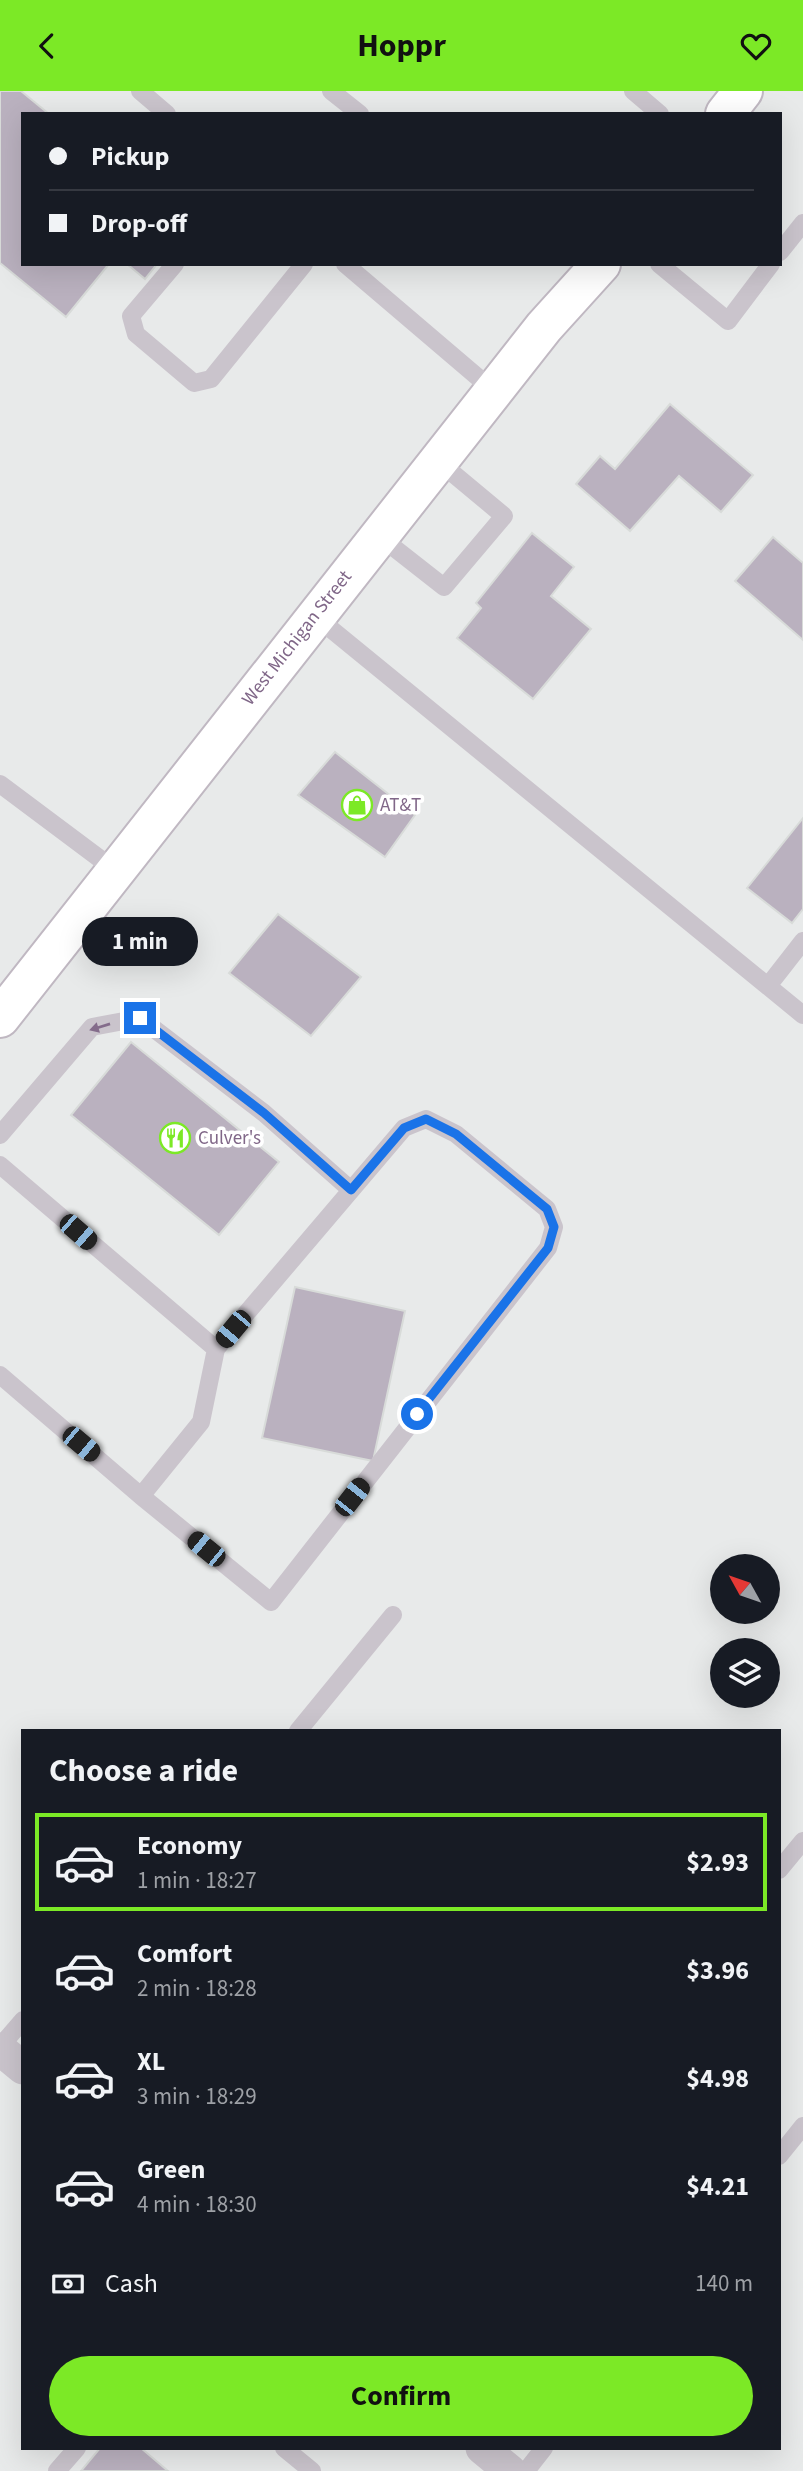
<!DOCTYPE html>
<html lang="en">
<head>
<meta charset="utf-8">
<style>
  :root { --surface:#171b24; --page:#20242c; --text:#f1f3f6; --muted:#9ea1a6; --line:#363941; --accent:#7ce926 }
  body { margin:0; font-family:"Source Sans 3",sans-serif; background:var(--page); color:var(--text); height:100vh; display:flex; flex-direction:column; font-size:26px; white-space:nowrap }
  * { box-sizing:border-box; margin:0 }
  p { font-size:23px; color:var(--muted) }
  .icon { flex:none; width:38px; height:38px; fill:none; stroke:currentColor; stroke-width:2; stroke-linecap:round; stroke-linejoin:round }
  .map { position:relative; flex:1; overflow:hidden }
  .sheet { position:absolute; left:21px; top:1638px; width:760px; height:721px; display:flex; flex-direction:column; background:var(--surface); border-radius:0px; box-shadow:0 7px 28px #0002 }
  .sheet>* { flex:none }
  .guide { position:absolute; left:21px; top:21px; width:761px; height:154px; border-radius:0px; box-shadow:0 7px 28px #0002; display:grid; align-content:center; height:154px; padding:0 28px; background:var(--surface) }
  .needle { width:46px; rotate:310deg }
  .tools { position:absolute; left:710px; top:1463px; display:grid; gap:14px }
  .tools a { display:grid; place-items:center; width:70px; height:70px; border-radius:50%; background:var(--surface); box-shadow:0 7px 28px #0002; font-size:35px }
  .end { position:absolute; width:32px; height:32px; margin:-16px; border:9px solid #1a73e8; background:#fff; box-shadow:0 0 0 4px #fff }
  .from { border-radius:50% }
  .bubble { position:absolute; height:49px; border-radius:24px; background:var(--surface); box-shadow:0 7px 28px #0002; font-size:23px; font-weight:700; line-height:49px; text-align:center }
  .car { position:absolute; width:21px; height:42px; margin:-21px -10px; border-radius:9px; box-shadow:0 0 5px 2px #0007; background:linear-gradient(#222 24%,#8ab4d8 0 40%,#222 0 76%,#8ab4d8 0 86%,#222 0) }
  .guide b { display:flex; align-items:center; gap:24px; height:66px; font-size:26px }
  .guide b+b { border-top:2px solid var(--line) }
  .guide i { width:18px; height:18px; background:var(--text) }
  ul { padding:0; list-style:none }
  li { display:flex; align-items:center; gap:21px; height:98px; margin:0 14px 10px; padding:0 14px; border:4px solid transparent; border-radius:0px }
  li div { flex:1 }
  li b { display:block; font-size:26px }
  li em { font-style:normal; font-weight:700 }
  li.active { border-color:var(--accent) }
  li>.icon { width:63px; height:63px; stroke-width:1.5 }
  h2 { padding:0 28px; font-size:32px; line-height:84px }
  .pay { display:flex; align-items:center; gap:18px; height:77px; padding:0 28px; font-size:26px }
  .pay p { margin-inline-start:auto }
  .action { display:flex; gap:14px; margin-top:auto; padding:14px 28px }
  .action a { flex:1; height:80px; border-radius:42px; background:var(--accent); color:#111; font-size:28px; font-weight:700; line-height:80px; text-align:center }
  header { display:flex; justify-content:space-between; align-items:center; height:91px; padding:0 28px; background:var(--accent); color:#111; font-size:32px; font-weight:700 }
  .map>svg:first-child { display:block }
  .built { fill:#e8eaea; fill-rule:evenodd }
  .building { fill:#bab1bf; stroke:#d8dbd9; stroke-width:2 }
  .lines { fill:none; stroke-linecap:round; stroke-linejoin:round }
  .secondary-casing { stroke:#c0b8c2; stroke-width:42 }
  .lane { stroke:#cac4cc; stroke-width:18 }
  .street { stroke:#cac4cc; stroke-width:33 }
  .secondary { stroke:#fff; stroke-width:38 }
  .oneway { fill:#846c8b }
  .route { stroke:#1a73e8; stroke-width:9 }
  .labels { text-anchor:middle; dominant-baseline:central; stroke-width:7; stroke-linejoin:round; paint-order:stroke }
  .street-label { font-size:19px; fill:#806788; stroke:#fff }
  .poi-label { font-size:19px; fill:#806788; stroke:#fff; text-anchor:start }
</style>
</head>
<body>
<header><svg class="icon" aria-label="back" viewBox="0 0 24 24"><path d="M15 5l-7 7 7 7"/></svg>Hoppr<svg class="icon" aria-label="heart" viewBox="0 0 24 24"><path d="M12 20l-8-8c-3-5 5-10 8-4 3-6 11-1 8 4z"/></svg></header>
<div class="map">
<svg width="803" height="2380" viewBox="0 0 803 2380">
  <rect width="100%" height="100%" fill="#f6f9f7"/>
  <path class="built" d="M 0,0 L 803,0 L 803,2380 L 0,2380 ZM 23,23 L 780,23 L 780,173 L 23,173 ZM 723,1475 L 768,1475 L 768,1521 L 723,1521 ZM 723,1559 L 768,1559 L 768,1605 L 723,1605 ZM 23,1640 L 779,1640 L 779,2357 L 23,2357 Z"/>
  <path class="building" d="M 0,0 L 21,0 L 49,23 L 23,23 L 23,173 L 109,173 L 66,226 L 0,172 Z
    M 127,173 L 157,173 L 145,188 Z
    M 670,313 L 753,384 L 721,421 L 679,385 L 630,440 L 576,393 L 600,365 L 615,378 Z
    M 532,442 L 574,476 L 551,505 L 591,538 L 533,608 L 457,547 L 481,517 L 476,512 Z
    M 773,446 L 803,472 L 803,549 L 735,490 Z
    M 335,661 L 415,724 L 385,766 L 298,704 Z
    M 803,727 L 803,818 L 792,832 L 747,797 Z
    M 278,823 L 361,886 L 311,945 L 229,882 Z
    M 131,951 L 279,1071 L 219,1144 L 71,1024 Z
    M 295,1196 L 405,1220 L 373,1370 L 262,1347 Z
    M 100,2357 L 141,2357 L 168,2380 L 81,2380 Z"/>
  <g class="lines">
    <g class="secondary-casing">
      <path id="secondary" d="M 725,23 L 743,0
        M 0,927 L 544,236 L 601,173"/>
    </g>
    <path class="lane" d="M 140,0 L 167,23
      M 331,0 L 360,23
      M 633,0 L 660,23
      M 780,161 L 803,132
      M 175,173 L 131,225 L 136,243 L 194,292 L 211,288 L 304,173
      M 345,173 L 494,300
      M 659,173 L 728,230 L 771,173
      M 379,445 L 444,496 L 504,425 L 438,370
      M 315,525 L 803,924
      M 0,693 L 115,779
      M 768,895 L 803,850
      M 0,1044 L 92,936 L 140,927 L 264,1022 L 351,1099
      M 0,1074 L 216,1258 L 201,1331 L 141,1405 L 0,1284
      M 141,1405 L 271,1511 L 548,1157 L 554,1136 L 547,1118 L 456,1043 L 426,1028 L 404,1037 L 216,1258
      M 298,1640 L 393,1524
      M 779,1779 L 803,1750
      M 0,1956 L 23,1929
      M 779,2065 L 803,2035
      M 284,2357 L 312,2380
      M 57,2380 L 77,2357
      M 526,2380 L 544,2357"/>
    <path class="street" d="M 0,1958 L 23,1977
      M 482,2357 L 510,2380"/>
    <use href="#secondary" class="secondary"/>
  </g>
  <defs><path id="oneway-solid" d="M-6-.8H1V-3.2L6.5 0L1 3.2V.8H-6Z" transform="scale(1.75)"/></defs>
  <use class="oneway" href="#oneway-solid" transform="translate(100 936) rotate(163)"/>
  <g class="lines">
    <path class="route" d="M 140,927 L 264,1022 L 351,1099 L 404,1037 L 426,1028 L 456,1043 L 547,1118 L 554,1136 L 548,1157 L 417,1323"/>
  </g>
  <defs>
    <g id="shop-ring" transform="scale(1.575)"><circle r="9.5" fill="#fff" stroke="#7ce926" stroke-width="1.5"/><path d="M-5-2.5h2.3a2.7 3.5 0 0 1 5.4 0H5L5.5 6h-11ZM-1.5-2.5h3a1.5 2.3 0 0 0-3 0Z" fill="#7ce926"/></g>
    <g id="restaurant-ring" transform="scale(1.575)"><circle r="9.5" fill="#fff" stroke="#7ce926" stroke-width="1.5"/><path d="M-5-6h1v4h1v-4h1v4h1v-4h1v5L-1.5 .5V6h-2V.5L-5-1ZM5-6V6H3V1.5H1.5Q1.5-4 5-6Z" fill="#7ce926"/></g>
  </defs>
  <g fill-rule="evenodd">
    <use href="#shop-ring" x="357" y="714"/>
    <use href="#restaurant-ring" x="175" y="1047"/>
  </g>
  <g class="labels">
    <g class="street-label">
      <text transform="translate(297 547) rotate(-52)">West Michigan Street</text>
    </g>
    <g class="poi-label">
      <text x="380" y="714">AT&amp;T</text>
      <text x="198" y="1047">Culver's</text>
    </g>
  </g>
</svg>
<div class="tools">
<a><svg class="needle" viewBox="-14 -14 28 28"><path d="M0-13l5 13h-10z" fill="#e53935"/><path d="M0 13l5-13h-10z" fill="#9ea1a6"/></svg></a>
<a><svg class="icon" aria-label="layers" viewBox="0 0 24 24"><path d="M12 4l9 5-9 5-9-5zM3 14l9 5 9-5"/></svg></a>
</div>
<i class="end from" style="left:417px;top:1323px"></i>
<i class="end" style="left:140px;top:927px"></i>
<div class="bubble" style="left:82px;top:826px;width:116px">1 min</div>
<i class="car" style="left:78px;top:1141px;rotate:131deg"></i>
<i class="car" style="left:233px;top:1238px;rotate:220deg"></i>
<i class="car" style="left:81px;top:1353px;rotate:130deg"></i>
<i class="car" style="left:352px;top:1406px;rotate:38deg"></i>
<i class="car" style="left:206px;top:1458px;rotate:309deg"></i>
<div class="guide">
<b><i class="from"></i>Pickup</b>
<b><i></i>Drop-off</b>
</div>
<section class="sheet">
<h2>Choose a ride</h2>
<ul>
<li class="active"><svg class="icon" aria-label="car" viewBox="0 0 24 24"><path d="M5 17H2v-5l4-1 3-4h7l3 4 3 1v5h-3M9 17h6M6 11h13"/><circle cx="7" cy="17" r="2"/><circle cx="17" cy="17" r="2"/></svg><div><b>Economy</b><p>1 min · 18:27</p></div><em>$2.93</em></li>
<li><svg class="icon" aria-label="car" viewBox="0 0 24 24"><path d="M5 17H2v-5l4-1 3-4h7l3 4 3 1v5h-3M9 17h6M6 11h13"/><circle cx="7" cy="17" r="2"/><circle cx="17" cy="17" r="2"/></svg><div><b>Comfort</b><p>2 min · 18:28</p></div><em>$3.96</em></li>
<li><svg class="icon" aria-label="car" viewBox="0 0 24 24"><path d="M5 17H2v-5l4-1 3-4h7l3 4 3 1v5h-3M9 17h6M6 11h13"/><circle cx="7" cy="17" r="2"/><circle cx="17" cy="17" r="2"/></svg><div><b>XL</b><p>3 min · 18:29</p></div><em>$4.98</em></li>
<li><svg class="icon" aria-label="car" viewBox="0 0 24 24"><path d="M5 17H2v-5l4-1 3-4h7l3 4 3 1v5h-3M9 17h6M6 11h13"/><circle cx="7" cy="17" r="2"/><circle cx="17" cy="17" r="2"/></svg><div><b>Green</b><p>4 min · 18:30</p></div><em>$4.21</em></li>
</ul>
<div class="pay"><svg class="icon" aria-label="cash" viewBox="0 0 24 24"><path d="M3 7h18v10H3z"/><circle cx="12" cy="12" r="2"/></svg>Cash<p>140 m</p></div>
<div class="action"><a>Confirm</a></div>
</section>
</div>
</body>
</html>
